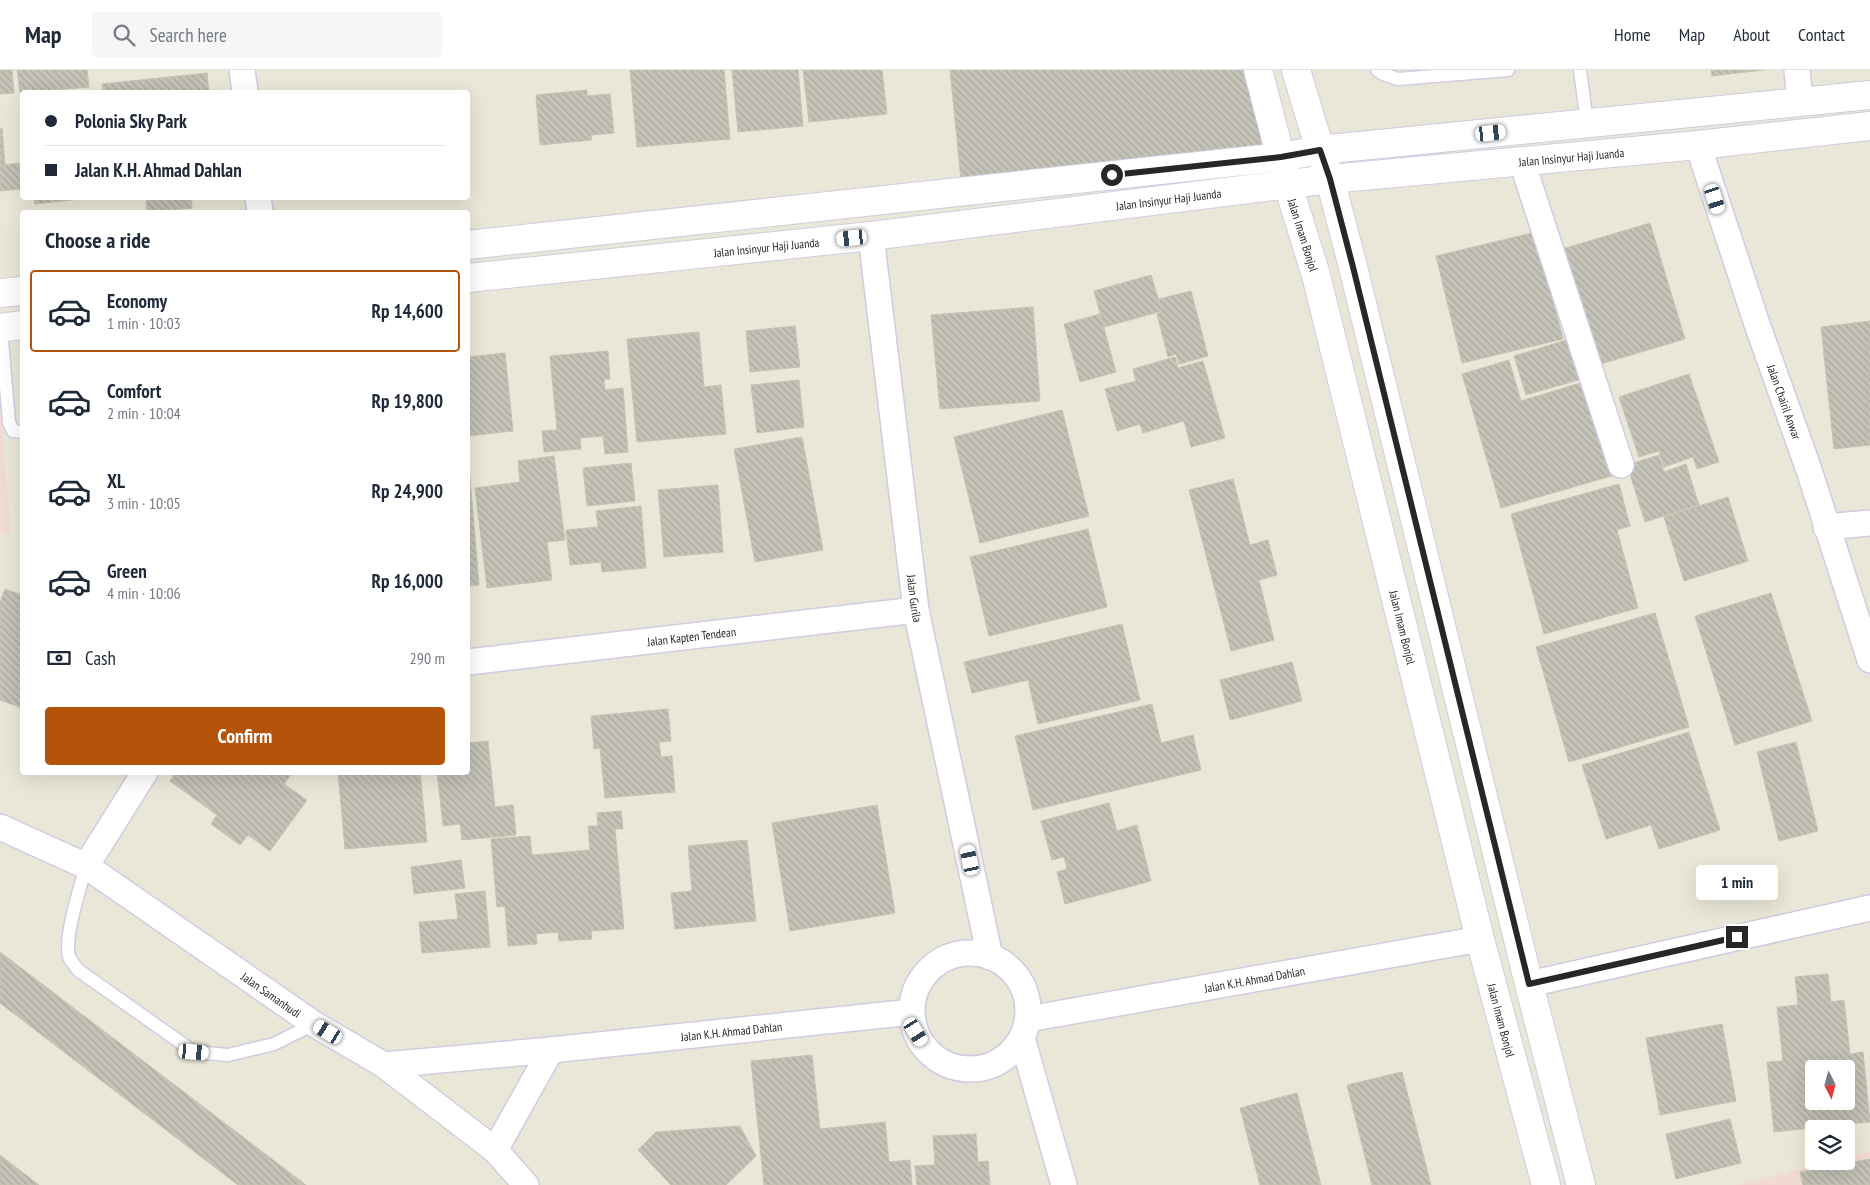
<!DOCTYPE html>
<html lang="en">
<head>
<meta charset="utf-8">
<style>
  :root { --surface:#fff; --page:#f6f6f7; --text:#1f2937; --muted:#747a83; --line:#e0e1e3; --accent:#b45309 }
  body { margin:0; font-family:"PT Sans Narrow",sans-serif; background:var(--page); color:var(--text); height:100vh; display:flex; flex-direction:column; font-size:19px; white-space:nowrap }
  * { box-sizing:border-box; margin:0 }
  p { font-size:16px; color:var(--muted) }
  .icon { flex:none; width:28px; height:28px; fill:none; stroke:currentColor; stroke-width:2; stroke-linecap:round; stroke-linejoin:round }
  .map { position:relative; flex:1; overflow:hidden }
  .side { position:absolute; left:20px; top:140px; width:450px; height:565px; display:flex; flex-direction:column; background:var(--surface); border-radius:5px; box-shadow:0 5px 20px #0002 }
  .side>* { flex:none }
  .guide { position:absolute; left:20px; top:20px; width:450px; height:110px; border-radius:5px; box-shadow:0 5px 20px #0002; display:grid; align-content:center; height:110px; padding:0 25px; background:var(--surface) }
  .needle { width:32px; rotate:174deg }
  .buttons { position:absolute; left:1805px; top:990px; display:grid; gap:10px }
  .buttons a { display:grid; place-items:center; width:50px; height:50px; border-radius:5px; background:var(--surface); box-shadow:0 5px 20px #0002; font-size:25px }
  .end { position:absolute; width:22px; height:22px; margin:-11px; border:6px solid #272727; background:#fff; box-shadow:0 0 0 2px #fff }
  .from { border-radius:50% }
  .bubble { position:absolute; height:35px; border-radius:5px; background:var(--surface); box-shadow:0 5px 20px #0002; font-size:16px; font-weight:600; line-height:35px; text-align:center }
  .car { position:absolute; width:15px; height:30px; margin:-15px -8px; border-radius:6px; box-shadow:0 0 4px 1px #0007; background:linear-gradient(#fff 24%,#345 0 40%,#fff 0 76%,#345 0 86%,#fff 0) }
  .guide b { display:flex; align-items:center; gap:18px; height:48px; font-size:19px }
  .guide b+b { border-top:1px solid var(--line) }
  .guide i { width:12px; height:12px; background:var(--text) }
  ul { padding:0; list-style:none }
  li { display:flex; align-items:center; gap:15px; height:82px; margin:0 10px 8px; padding:0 15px; border:2px solid transparent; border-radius:5px }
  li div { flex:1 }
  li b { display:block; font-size:19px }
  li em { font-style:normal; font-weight:600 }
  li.current { border-color:var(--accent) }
  li>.icon { width:45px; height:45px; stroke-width:1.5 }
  h2 { padding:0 25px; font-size:22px; line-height:60px }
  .pay { display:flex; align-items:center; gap:12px; height:55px; padding:0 25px; font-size:19px }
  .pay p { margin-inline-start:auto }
  .cta { display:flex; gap:10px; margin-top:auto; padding:10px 25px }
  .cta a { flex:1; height:58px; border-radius:5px; background:var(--accent); color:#fff; font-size:20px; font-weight:600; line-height:58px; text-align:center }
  header { display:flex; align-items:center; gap:30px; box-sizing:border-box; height:70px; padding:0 25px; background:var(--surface); border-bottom:1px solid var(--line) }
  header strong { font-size:24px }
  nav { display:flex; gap:28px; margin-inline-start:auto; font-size:18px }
  .search { width:350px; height:45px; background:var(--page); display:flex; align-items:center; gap:12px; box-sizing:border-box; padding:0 18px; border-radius:5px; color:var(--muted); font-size:19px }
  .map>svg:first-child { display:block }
  .medical { fill:#f2dad4 }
  .building { fill:url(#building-back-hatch); stroke:#c5c3b2; fill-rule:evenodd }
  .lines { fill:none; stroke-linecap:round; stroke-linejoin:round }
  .lane-casing { stroke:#cecde1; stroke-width:15 }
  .street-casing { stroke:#cecde1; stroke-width:28 }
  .secondary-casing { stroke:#cecde1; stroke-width:30 }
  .lane { stroke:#fff; stroke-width:12 }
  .street { stroke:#fff; stroke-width:25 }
  .secondary { stroke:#fff; stroke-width:28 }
  .route { stroke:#272727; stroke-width:6 }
  .labels { text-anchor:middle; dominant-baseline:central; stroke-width:5; stroke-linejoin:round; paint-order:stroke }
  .street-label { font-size:12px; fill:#272727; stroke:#fff }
</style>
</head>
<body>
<header>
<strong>Map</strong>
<div class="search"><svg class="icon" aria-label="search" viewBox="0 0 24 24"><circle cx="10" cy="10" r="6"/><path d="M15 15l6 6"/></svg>Search here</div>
<nav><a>Home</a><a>Map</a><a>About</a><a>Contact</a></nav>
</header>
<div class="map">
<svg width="1870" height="1115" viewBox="0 0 1870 1115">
  <defs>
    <pattern id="building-back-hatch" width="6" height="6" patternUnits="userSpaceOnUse" patternTransform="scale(1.25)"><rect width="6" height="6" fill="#c5c3b8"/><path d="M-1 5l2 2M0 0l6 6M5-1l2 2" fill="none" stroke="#a9a89e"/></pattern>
  </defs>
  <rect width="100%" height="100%" fill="#eae7d8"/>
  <path class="medical" d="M 0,332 L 11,464 L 0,462 Z
    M 1870,1082 L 1870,1115 L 1739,1115 L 1833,1091 L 1846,1091 L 1846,1088 Z"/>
  <path class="building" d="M 0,0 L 12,0 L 14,23 L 0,24 Z
    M 17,0 L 87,0 L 89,17 L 20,23 Z
    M 630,0 L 724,0 L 730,69 L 637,77 Z
    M 732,0 L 798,0 L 803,56 L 738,62 Z
    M 803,0 L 882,0 L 887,44 L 809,52 Z
    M 950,0 L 1255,0 L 1279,85 L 962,120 Z
    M 1711,0 L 1763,0 L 1712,6 Z
    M 207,3 L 209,22 L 103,22 L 102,14 Z
    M 587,20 L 587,26 L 610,24 L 614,63 L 591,65 L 592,70 L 540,75 L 536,25 Z
    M 2,58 L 5,95 L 19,93 L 21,119 L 0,121 L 0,59 Z
    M 34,128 L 90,128 L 35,134 Z
    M 146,128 L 191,128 L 192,138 L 147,142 Z
    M 1650,153 L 1685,269 L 1594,296 L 1559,180 Z
    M 1536,162 L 1563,269 L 1462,293 L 1436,186 Z
    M 1151,205 L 1162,241 L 1104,257 L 1094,221 Z
    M 1191,221 L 1208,286 L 1179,294 L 1176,284 L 1168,287 L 1157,244 L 1162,242 L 1159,229 Z
    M 1033,237 L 1040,331 L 940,339 L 931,245 Z
    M 1100,244 L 1116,302 L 1080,312 L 1064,254 Z
    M 1870,251 L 1870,375 L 1834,379 L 1821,257 Z
    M 795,256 L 800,297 L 750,302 L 746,261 Z
    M 699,262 L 704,317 L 721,315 L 726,364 L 637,372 L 627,269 Z
    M 1573,268 L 1585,308 L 1526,325 L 1514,286 Z
    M 608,281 L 610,309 L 604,309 L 605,320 L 623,318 L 628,382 L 605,384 L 603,366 L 580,368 L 581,379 L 544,382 L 542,361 L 557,360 L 550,286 Z
    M 505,283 L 513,361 L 468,366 L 468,287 Z
    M 1175,287 L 1178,298 L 1203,291 L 1225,368 L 1191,377 L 1184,351 L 1143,363 L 1140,354 L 1117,361 L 1105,319 L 1136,311 L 1133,299 Z
    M 1509,290 L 1521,331 L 1587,311 L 1615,405 L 1501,438 L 1462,304 Z
    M 1689,304 L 1719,392 L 1697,399 L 1693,387 L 1664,397 L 1659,381 L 1639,387 L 1619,327 Z
    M 799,310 L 804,357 L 757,363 L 751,315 Z
    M 1062,340 L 1089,446 L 980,473 L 954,367 Z
    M 802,367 L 823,480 L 755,492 L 734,379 Z
    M 1659,385 L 1664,402 L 1686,394 L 1699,435 L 1645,452 L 1627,395 Z
    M 554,386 L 565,470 L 547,472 L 552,510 L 487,518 L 475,418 L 520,412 L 518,391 Z
    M 631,393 L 635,431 L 587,436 L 583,398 Z
    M 468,396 L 469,396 L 479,515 L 468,516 Z
    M 1233,409 L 1250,475 L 1268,470 L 1277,505 L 1259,510 L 1274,570 L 1231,581 L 1189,420 Z
    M 1619,414 L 1630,456 L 1617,460 L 1638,538 L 1544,564 L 1511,444 Z
    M 718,415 L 723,482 L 664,487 L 658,420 Z
    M 1728,427 L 1748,491 L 1684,511 L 1664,447 Z
    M 641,436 L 646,498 L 602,502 L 601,492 L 570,495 L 566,460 L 598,457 L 596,441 Z
    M 1088,459 L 1107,537 L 989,566 L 970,487 Z
    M 5,519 L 22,525 L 22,638 L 0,630 L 0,532 Z
    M 1771,523 L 1812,651 L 1735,675 L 1695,546 Z
    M 1655,543 L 1689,657 L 1569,692 L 1536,577 Z
    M 1122,554 L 1140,630 L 1038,654 L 1028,610 L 972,623 L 964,592 Z
    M 1292,592 L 1302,631 L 1230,650 L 1220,610 Z
    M 1152,634 L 1161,673 L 1193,665 L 1201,700 L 1033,740 L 1015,666 Z
    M 668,639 L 671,671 L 659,672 L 661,687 L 672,686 L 675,722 L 605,728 L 600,678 L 594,679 L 591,646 Z
    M 1689,662 L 1720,760 L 1659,779 L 1651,755 L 1606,769 L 1582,695 Z
    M 488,671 L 495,737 L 513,735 L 516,765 L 462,770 L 460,754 L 443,756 L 437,702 L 468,702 L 468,673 Z
    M 1796,672 L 1818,761 L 1779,771 L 1757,682 Z
    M 176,702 L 293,702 L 284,714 L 307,730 L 270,781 L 248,765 L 240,775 L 211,754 L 217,745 L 170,711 Z
    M 338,702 L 420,702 L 427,772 L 345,779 Z
    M 1109,733 L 1117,761 L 1137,755 L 1151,811 L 1065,834 L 1057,802 L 1067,799 L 1064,787 L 1052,790 L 1041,751 Z
    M 877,735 L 895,843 L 790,861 L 772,753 Z
    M 621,741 L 623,759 L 615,759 L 624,859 L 591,861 L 592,869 L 559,871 L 558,862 L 536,864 L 537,874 L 508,876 L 505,836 L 497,837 L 491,769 L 530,766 L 532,785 L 590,780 L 588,756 L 598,756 L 597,743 Z
    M 747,770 L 756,851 L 675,859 L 671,823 L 692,821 L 688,776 Z
    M 461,790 L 465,818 L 414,824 L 411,797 Z
    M 485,821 L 490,877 L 422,883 L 419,852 L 458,849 L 455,824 Z
    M 0,882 L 306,1115 L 238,1115 L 0,933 Z
    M 1828,904 L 1831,932 L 1844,930 L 1850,984 L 1863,982 L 1870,1052 L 1774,1062 L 1767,992 L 1783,991 L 1777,937 L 1798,935 L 1795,907 ZM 1814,999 L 1846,999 L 1846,1031 L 1814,1031 Z
    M 1722,954 L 1736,1031 L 1660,1045 L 1646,968 Z
    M 812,985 L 820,1059 L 885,1052 L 889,1092 L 910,1090 L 912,1115 L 764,1115 L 751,991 Z
    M 1402,1002 L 1431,1115 L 1372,1115 L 1347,1015 Z
    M 1297,1023 L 1321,1115 L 1260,1115 L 1240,1038 Z
    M 1730,1049 L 1741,1093 L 1676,1109 L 1666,1064 Z
    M 740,1056 L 756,1086 L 726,1115 L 671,1115 L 638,1080 L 656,1062 Z
    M 976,1064 L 978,1092 L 988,1091 L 990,1115 L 917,1115 L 915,1096 L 935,1095 L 933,1066 Z
    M 0,1085 L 39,1115 L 0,1115 Z
    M 1870,1089 L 1870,1115 L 1803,1115 L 1800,1102 Z"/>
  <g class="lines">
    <g class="lane-casing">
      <path id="lane" d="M 1377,0 L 1383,4 L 1398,9 L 1508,0
        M 1580,0 L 1587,53
        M 1,258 L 9,352 L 13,361 L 22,362
        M 86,796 C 80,819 64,865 69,887 C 71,891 75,896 78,900 L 194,982 L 228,985 L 274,974 L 314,954"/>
    </g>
    <g class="street-casing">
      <g id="street">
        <path d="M 242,0 L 245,22"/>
        <path d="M 1797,0 L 1800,32"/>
        <path id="s1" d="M 1698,75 L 1757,254 L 1809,400 L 1870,590"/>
        <path d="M 1522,92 L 1621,395"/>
        <path d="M 258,128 L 260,142"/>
        <path id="s2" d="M 871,166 L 916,540 L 990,887"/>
        <path d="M 1826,457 L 1870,453"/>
        <path id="s3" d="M 468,592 L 916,540"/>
        <path id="s4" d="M 0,757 L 86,796 L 314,954 L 384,995 L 495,1080 L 526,1115"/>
        <path d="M 86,796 L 145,702"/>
        <circle cx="970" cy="941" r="58"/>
        <path d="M 1529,914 L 1870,838"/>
        <path id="s5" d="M 1028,949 L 1480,869"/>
        <path d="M 1022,968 L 1064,1115"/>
        <path id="s6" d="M 384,995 L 551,980 L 912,942"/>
        <path d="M 495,1080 L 551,980"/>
      </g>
    </g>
    <g class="secondary-casing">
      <g id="secondary">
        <path id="s7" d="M 1258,0 L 1288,115 L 1316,205 L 1480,869 L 1546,1115"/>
        <path d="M 1296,0 L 1320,80 L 1330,109 L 1353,197 L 1529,914 L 1581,1115"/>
        <path d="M 468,175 L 1281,87 L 1320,80 L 1870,25"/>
        <path id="s8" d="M 468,208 L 871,166 L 1330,109 L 1698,75 L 1870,56"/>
        <path d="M 0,223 L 22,221"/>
        <path d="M 0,258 L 22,255"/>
      </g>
    </g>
    <use href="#lane" class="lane"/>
    <use href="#street" class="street"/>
    <use href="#secondary" class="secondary"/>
  </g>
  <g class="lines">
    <path class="route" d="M 1112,105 L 1281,87 L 1320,80 L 1330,109 L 1353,197 L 1529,914 L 1737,867"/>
  </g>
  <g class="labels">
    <g class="street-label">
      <text stroke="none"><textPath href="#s8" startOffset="1110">Jalan Insinyur Haji Juanda</textPath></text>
      <text stroke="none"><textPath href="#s8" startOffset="705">Jalan Insinyur Haji Juanda</textPath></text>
      <text stroke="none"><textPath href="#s7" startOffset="171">Jalan Imam Bonjol</textPath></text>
      <text stroke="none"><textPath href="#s8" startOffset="300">Jalan Insinyur Haji Juanda</textPath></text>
      <text stroke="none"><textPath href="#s1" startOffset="271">Jalan Chairil Anwar</textPath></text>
      <text stroke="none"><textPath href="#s2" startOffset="365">Jalan Gurila</textPath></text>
      <text stroke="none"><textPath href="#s7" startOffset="576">Jalan Imam Bonjol</textPath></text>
      <text stroke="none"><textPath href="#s3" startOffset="225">Jalan Kapten Tendean</textPath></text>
      <text stroke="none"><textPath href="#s5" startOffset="230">Jalan K.H. Ahmad Dahlan</textPath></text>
      <text stroke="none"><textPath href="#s4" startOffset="320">Jalan Samanhudi</textPath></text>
      <text stroke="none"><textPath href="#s7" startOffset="981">Jalan Imam Bonjol</textPath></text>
      <text stroke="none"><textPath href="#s6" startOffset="349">Jalan K.H. Ahmad Dahlan</textPath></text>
    </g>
  </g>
</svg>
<div class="buttons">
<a><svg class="needle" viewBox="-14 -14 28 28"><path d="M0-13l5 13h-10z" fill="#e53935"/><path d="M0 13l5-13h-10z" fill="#747a83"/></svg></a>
<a><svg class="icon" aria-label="layers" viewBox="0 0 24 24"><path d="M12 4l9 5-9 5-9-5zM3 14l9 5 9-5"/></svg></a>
</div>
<i class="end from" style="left:1112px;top:105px"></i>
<i class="end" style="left:1737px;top:867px"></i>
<div class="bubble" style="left:1696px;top:795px;width:82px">1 min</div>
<i class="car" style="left:1491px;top:63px;rotate:84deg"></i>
<i class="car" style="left:1715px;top:129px;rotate:162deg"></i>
<i class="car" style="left:852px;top:168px;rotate:264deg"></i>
<i class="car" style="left:970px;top:790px;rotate:348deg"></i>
<i class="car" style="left:328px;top:962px;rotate:301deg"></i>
<i class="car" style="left:916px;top:962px;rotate:148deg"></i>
<i class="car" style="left:194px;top:982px;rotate:95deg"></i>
<div class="guide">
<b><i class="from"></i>Polonia Sky Park</b>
<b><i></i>Jalan K.H. Ahmad Dahlan</b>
</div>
<section class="side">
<h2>Choose a ride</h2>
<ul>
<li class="current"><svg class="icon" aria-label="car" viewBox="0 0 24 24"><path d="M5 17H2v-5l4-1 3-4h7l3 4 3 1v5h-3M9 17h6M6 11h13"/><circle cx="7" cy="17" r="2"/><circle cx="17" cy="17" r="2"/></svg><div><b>Economy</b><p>1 min · 10:03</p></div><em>Rp 14,600</em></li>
<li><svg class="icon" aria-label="car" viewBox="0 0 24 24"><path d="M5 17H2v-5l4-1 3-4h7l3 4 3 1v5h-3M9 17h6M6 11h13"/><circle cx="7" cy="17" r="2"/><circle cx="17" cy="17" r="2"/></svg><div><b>Comfort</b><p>2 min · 10:04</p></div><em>Rp 19,800</em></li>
<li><svg class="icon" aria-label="car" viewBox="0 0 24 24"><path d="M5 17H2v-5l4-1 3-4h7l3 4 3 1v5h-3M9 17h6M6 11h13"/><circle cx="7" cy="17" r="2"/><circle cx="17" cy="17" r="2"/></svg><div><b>XL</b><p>3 min · 10:05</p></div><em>Rp 24,900</em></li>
<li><svg class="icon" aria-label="car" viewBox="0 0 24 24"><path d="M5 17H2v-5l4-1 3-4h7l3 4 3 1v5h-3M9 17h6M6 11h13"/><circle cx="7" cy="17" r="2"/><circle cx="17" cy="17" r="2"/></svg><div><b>Green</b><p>4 min · 10:06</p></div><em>Rp 16,000</em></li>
</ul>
<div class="pay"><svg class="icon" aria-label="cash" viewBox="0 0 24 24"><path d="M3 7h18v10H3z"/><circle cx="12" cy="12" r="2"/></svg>Cash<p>290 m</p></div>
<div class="cta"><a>Confirm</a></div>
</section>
</div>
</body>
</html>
